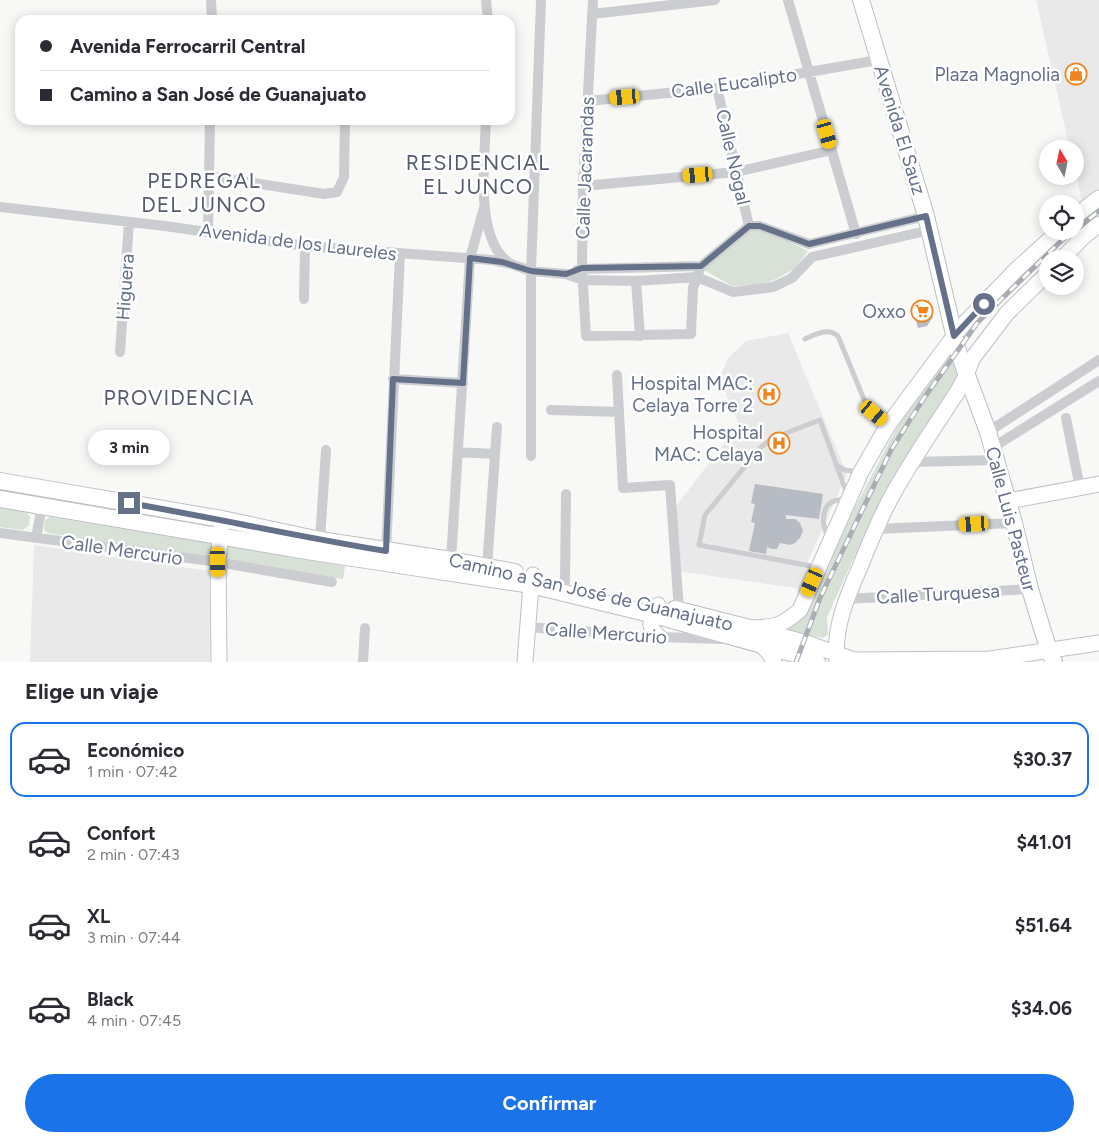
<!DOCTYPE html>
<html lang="es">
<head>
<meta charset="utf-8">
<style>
  :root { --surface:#fff; --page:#f2f2f3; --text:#2b2b33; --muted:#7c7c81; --line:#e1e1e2; --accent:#1a73e8 }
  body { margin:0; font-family:Figtree,sans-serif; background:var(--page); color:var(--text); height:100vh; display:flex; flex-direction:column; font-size:19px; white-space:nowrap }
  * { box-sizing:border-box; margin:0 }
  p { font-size:16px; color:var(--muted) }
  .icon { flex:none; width:28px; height:28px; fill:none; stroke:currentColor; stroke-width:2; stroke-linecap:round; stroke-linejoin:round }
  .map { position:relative; height:662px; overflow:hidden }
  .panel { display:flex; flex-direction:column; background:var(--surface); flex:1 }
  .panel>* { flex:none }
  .guide { position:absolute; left:15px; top:15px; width:500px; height:110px; border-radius:15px; box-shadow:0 2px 12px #0003; display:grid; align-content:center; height:110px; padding:0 25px; background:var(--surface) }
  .needle { width:32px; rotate:351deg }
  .tools { position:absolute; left:1039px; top:140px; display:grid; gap:10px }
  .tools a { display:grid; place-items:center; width:45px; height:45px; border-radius:50%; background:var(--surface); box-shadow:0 2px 12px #0003; font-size:25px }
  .end { position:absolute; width:22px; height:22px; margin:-11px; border:6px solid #657089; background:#fff; box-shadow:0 0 0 2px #fff }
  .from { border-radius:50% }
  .bubble { position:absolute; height:35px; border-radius:18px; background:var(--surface); box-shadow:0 2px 12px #0003; font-size:16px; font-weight:700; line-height:35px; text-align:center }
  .car { position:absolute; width:15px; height:30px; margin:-15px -8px; border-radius:6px; box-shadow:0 0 4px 1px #0007; background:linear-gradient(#f5c518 24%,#345 0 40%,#f5c518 0 76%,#345 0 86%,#f5c518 0) }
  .guide b { display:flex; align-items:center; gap:18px; height:48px; font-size:19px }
  .guide b+b { border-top:1px solid var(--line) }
  .guide i { width:12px; height:12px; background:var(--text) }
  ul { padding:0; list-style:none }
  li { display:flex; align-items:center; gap:15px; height:75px; margin:0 10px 8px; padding:0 15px; border:2px solid transparent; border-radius:15px }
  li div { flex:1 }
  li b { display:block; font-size:19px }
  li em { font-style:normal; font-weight:700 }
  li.active { border-color:var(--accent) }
  li>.icon { width:45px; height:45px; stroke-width:1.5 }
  h2 { padding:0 25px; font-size:22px; line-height:60px }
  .cta { display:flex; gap:10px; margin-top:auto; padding:10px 25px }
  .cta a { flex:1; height:58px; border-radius:30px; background:var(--accent); color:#fff; font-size:20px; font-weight:700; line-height:58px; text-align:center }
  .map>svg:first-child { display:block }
  .built { fill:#e9e9e9 }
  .green { fill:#d8e1d6 }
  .building { fill:#b7bbc3 }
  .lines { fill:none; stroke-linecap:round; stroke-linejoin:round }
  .secondary-casing { stroke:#bfc1c7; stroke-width:17 }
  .primary-casing { stroke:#bdbfc4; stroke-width:18 }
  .lane { stroke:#cbcdd1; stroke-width:5 }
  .street { stroke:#cbcdd1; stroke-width:10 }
  .secondary { stroke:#fff; stroke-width:15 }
  .primary { stroke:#fff; stroke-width:16 }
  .rail-casing { stroke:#aaadb5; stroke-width:5 }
  .rail { stroke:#fff; stroke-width:3; stroke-dasharray:9; stroke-linecap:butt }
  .route { stroke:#657089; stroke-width:6 }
  .labels { text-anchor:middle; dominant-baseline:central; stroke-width:5; stroke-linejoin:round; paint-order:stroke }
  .poi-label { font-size:19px; fill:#657089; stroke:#fff; text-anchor:end }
  .street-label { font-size:19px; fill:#657089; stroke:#fff }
  .quarter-label { font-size:21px; letter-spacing:1px; fill:#545c6d; stroke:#fff }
</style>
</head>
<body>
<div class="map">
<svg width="1099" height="662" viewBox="0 0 1099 662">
  <rect width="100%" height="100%" fill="#f8f9f6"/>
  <path class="built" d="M 1036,0 L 1099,0 L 1099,189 L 1082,201 L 1075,170 L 1075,149 L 1070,149 Z
    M 788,333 L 847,474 L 796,588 L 677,571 L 673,510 L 739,424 L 719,378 L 729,357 L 746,341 Z
    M 34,545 L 209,571 L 210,662 L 30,662 Z"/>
  <path class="green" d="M 752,229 L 764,230 L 808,251 L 794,269 L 772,281 L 756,285 L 732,286 L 704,270 Z
    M 952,347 L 958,381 L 890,487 L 852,562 L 827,617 L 828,634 L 823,638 L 784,630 L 794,625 L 805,616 L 853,511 L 896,429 Z
    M 0,508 L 27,513 L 30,517 L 29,525 L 23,530 L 0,527 Z
    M 50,517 L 209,543 L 213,545 L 214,552 L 210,556 L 94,541 L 48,533 L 44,530 L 45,520 Z
    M 229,545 L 345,566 L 343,579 L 224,558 L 220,548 Z"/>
  <path class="building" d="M 929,300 L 933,317 L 927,326 L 918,328 L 912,305 Z
    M 755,484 L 823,494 L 819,519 L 786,515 L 786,519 L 795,519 L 800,523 L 803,531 L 800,538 L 795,543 L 790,545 L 780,543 L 777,549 L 772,549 L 767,547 L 766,554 L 749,551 L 755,523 L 751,522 L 755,504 L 751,503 Z"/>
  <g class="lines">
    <g class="secondary-casing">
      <path id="secondary" d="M 1075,216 L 1099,198
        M 1062,259 L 1082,238 L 1099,224
        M 1008,501 L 1099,484
        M 658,605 C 652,620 645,624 659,637
        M 750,628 C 776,627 780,627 800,610 L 861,472 L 888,425 L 961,327 L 1017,269 L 1059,231
        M 761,631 L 804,642 L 854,660 L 990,659 L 1099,643
        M 760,644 L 769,653 L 774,662
        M 219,662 L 218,562 L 222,519
        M 525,662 L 531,585 L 533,575
        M 837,662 C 833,629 847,596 860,567 C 870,542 880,517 893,494 C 913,458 936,425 958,391 L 966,376 L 972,359 L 1007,313 L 1048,273"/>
    </g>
    <g class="primary-casing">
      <path id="primary" d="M 861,0 L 926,216 L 958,351 L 988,432 L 1014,523 L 1030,589 L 1049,651 L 1054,662
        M 0,481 L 222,519 L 320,540 L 451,560 L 515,572
        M 0,499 L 307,551 L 531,585 L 654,615 L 798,655 L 817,662
        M 675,609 L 750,628"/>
    </g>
    <path class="lane" d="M 805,339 C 816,334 828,327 838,336 L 865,402 L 873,413 L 886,423
      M 836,465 L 845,470 L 858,472
      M 828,537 C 820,521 821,497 846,500
      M 816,567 L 699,545 L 705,515 L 760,448 L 773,438 L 820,420 L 847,494"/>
    <path class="street" d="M 211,0 L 212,20
      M 486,0 L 488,20
      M 593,0 L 583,186 L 582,269 L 586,336 L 691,334 L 693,288 L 701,266
      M 788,0 L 856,234
      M 592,14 L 715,0
      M 717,88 L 749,226
      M 588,101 L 717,88 L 878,60
      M 486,120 C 485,158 474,237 508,262
      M 209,176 L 324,194 L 337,192 L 344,177 L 345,120
      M 583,186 L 736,172 L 832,150
      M 0,207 L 165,226 L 305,246 L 492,260 L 511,264 L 531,271 L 566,274 L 583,280 L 636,281 L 697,277 L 733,292 L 773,287 L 792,278 L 812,257 L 930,230
      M 208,232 L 210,120
      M 577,270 L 582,269 L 701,266 L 749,226 L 760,226 L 809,244 L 926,216
      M 636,281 L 640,336
      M 304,299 L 305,246
      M 120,352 L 129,222
      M 617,375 L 623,488 L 670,485 L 679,610
      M 393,379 L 463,383
      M 551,410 L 619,412
      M 1066,418 L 1080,488
      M 988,432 L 1099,360
      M 992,448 L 1099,381
      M 458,452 L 495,454
      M 531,456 L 531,271 L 541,0
      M 912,462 L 996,460
      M 875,529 L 1014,523
      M 0,533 L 218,562 L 332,582
      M 36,538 L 42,506
      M 320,540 L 326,450
      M 386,551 L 400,254
      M 451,560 L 470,258 L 484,208
      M 487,567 L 497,427
      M 565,582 L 566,494
      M 846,599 L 1030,589
      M 528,627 L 659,637 L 721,639
      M 363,662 L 365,628"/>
    <use href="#secondary" class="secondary"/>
    <use href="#primary" class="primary"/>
    <g class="rail-casing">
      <path id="rail" d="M 1075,230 L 1099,211
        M 796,662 L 820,598 L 891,450 L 924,398 L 978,322 L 1061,241 L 1074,231"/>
    </g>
    <use href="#rail" class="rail"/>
  </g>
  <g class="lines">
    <path class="route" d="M 129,503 C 215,518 300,537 386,551 L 393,379 L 463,383 L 470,258 L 502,262 L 531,271 L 566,274 L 582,268 L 701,266 L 749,226 L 760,226 L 809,244 L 926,216 L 954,336 L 984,304"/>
  </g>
  <defs>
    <g id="shop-ring" transform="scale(1.125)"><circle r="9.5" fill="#fff" stroke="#ef841f" stroke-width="1.5"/><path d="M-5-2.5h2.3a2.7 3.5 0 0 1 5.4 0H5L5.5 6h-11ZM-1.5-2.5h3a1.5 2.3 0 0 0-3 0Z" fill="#ef841f"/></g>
    <g id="supermarket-ring" transform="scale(1.125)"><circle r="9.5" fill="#fff" stroke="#ef841f" stroke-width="1.5"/><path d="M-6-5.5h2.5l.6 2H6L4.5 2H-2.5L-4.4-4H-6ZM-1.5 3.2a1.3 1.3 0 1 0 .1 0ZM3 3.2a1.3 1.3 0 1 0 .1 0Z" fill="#ef841f"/></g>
    <g id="hospital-ring" transform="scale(1.125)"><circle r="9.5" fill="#fff" stroke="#ef841f" stroke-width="1.5"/><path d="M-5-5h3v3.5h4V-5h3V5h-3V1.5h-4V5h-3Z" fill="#ef841f"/></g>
  </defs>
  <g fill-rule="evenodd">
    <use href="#shop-ring" x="1076" y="74"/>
    <use href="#supermarket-ring" x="922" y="311"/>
    <use href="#hospital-ring" x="769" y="394"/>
    <use href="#hospital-ring" x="779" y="443"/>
  </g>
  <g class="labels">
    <g class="poi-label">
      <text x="1060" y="74">Plaza Magnolia</text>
      <text x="906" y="311">Oxxo</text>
      <text x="753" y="383">Hospital MAC:<tspan x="753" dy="22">Celaya Torre 2</tspan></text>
      <text x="763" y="432">Hospital<tspan x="763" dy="22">MAC: Celaya</tspan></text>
    </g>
    <g class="street-label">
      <text transform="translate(734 83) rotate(-8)">Calle Eucalipto</text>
      <text transform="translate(900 130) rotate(73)">Avenida El Sauz</text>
      <text transform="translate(733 157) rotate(77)">Calle Nogal</text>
      <text transform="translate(585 168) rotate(-88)">Calle Jacarandas</text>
      <text transform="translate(298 242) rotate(7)">Avenida de los Laureles</text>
      <text transform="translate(125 287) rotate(-86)">Higuera</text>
      <text transform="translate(1011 519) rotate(75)">Calle Luis Pasteur</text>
      <text transform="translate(122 550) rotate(8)">Calle Mercurio</text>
      <text transform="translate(591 592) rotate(13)">Camino a San José de Guanajuato</text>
      <text transform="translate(938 594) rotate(-3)">Calle Turquesa</text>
      <text transform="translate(606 633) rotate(4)">Calle Mercurio</text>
    </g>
    <g class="quarter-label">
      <text x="478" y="162">RESIDENCIAL<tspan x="478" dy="24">EL JUNCO</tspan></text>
      <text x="204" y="180">PEDREGAL<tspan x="204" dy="24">DEL JUNCO</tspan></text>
      <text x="179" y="397">PROVIDENCIA</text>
    </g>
  </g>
</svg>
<div class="tools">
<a><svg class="needle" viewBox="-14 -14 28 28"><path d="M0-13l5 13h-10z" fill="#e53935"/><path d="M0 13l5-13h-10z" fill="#7c7c81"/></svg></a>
<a><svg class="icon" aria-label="locate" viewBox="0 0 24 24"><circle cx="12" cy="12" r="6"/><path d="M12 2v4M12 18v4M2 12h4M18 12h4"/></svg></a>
<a><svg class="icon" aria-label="layers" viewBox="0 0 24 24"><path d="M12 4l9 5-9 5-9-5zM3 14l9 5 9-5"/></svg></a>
</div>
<i class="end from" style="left:984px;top:304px"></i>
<i class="end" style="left:129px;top:503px"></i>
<div class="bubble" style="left:88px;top:430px;width:82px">3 min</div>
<i class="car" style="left:625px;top:97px;rotate:265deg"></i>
<i class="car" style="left:827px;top:134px;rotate:164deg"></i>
<i class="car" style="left:698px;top:175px;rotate:265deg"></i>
<i class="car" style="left:874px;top:413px;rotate:130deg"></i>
<i class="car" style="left:974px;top:524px;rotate:267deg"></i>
<i class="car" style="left:218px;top:562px;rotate:179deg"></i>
<i class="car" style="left:812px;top:582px;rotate:204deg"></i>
<div class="guide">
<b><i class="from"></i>Avenida Ferrocarril Central</b>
<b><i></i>Camino a San José de Guanajuato</b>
</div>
</div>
<section class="panel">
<h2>Elige un viaje</h2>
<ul>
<li class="active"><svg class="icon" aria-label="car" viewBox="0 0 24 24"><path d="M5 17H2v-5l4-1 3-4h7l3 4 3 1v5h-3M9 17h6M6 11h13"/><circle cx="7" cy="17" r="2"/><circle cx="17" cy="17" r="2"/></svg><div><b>Económico</b><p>1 min · 07:42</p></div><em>$30.37</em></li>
<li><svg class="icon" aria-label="car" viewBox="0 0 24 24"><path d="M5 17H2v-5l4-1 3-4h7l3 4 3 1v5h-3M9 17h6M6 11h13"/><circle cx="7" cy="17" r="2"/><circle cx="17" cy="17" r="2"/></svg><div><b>Confort</b><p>2 min · 07:43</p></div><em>$41.01</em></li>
<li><svg class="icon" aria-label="car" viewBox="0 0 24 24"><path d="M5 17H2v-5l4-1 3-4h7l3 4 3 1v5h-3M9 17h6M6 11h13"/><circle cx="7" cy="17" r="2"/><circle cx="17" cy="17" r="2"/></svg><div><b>XL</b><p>3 min · 07:44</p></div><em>$51.64</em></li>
<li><svg class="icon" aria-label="car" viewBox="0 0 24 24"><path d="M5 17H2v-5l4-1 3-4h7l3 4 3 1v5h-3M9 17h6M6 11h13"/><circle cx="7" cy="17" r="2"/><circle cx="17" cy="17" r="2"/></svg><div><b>Black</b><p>4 min · 07:45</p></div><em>$34.06</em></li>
</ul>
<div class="cta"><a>Confirmar</a></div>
</section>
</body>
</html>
